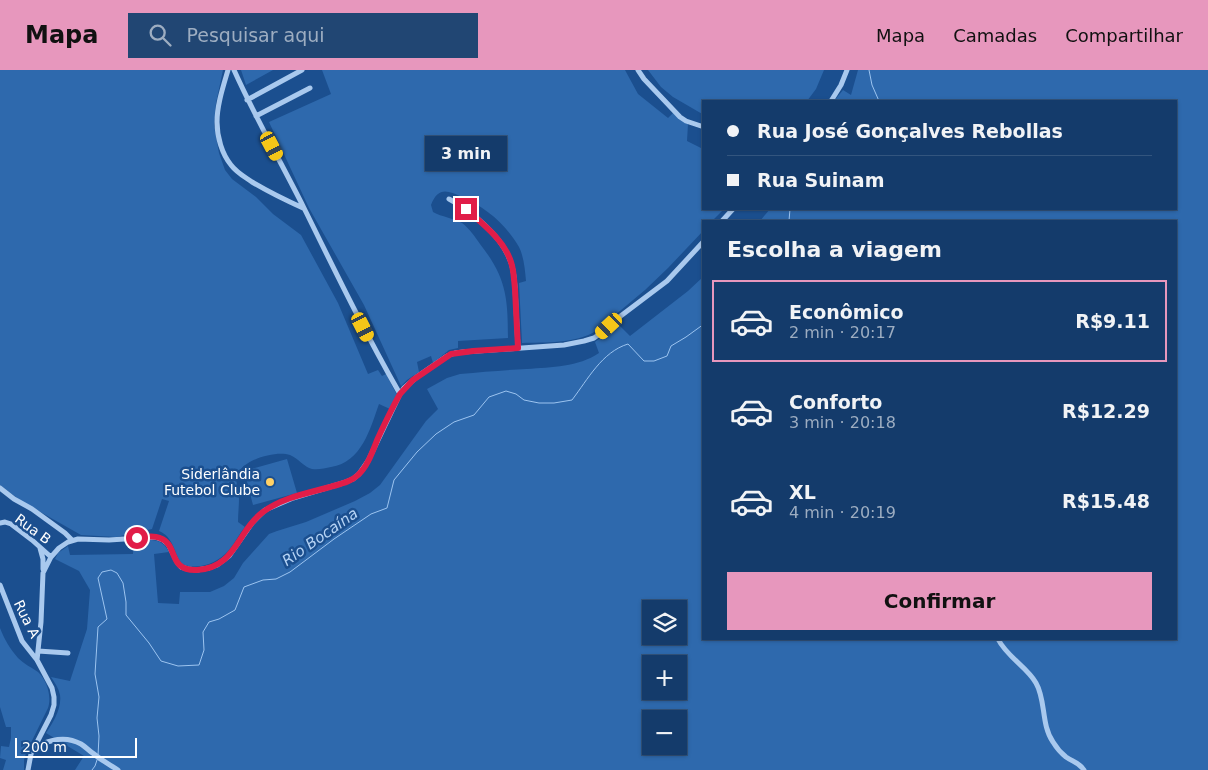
<!DOCTYPE html>
<html lang="pt">
<head>
<meta charset="utf-8">
<style>
  :root { --surface:#143b6b; --page:#214673; --text:#f1f3f6; --muted:#9dadc1; --line:#33557e; --accent:#e797bd }
  body { margin:0; font-family:"DejaVu Sans",sans-serif; background:var(--page); color:var(--text); height:100vh; display:flex; flex-direction:column; font-size:19px; white-space:nowrap }
  * { box-sizing:border-box; margin:0 }
  p { font-size:16px; color:var(--muted) }
  .icon { flex:none; width:28px; height:28px; fill:none; stroke:currentColor; stroke-width:2; stroke-linecap:round; stroke-linejoin:round }
  .map { position:relative; flex:1; overflow:hidden }
  .side { position:absolute; left:702px; top:150px; width:475px; height:420px; display:flex; flex-direction:column; background:var(--surface); border-radius:0px; box-shadow:0 1px 4px #0004,0 0 0 1px var(--line) }
  .side>* { flex:none }
  .hud { position:absolute; left:702px; top:30px; width:475px; height:110px; border-radius:0px; box-shadow:0 1px 4px #0004,0 0 0 1px var(--line); display:grid; align-content:center; height:110px; padding:0 25px; background:var(--surface) }
  .fabs { position:absolute; left:642px; top:530px; display:grid; gap:10px }
  .fabs a { display:grid; place-items:center; width:45px; height:45px; border-radius:0px; background:var(--surface); box-shadow:0 1px 4px #0004,0 0 0 1px var(--line); font-size:25px }
  .scale { position:absolute; left:15px; bottom:12px; width:122px; box-sizing:border-box; padding-left:5px; border:2px solid #fff; border-top:0; font-size:14px; line-height:18px; white-space:nowrap; color:#fff; -webkit-text-stroke:4px #1b4f8f; paint-order:stroke }
  .end { position:absolute; width:22px; height:22px; margin:-11px; border:6px solid #e11d48; background:#fff; box-shadow:0 0 0 2px #fff }
  .from { border-radius:50% }
  .bubble { position:absolute; height:35px; border-radius:0px; background:var(--surface); box-shadow:0 1px 4px #0004,0 0 0 1px var(--line); font-size:16px; font-weight:700; line-height:35px; text-align:center }
  .car { position:absolute; width:15px; height:30px; margin:-15px -8px; border-radius:6px; box-shadow:0 0 4px 1px #0007; background:linear-gradient(#f5c518 24%,#345 0 40%,#f5c518 0 76%,#345 0 86%,#f5c518 0) }
  .hud b { display:flex; align-items:center; gap:18px; height:48px; font-size:19px }
  .hud b+b { border-top:1px solid var(--line) }
  .hud i { width:12px; height:12px; background:var(--text) }
  ul { padding:0; list-style:none }
  li { display:flex; align-items:center; gap:15px; height:82px; margin:0 10px 8px; padding:0 15px; border:2px solid transparent; border-radius:0px }
  li div { flex:1 }
  li b { display:block; font-size:19px }
  li em { font-style:normal; font-weight:700 }
  li.current { border-color:var(--accent) }
  li>.icon { width:45px; height:45px; stroke-width:1.5 }
  h2 { padding:0 25px; font-size:22px; line-height:60px }
  .button { display:flex; gap:10px; margin-top:auto; padding:10px 25px }
  .button a { flex:1; height:58px; border-radius:0px; background:var(--accent); color:#111; font-size:20px; font-weight:700; line-height:58px; text-align:center }
  header { display:flex; align-items:center; gap:30px; box-sizing:border-box; height:70px; padding:0 25px; background:var(--accent); color:#111 }
  header strong { font-size:24px }
  nav { display:flex; gap:28px; margin-inline-start:auto; font-size:18px }
  .search { width:350px; height:45px; background:var(--page); display:flex; align-items:center; gap:12px; box-sizing:border-box; padding:0 18px; border-radius:0px; color:var(--muted); font-size:19px }
  .map>svg:first-child { display:block }
  .green { fill:#2e69ad; fill-rule:evenodd }
  .lines { fill:none; stroke-linecap:round; stroke-linejoin:round }
  .stream { stroke:#9cc4f0; stroke-width:1 }
  .minor { stroke:#a9c9ee; stroke-width:5 }
  .route { stroke:#e11d48; stroke-width:6 }
  .poi-dot { fill:#ffd166; stroke:#1b4f8f; stroke-width:2 }
  .labels { text-anchor:middle; dominant-baseline:central; stroke-width:5; stroke-linejoin:round; paint-order:stroke }
  .poi-label { font-size:14px; fill:#fff; stroke:#1b4f8f; text-anchor:end }
  .street-label { font-size:14px; fill:#fff; stroke:#1b4f8f }
  .water-label { font-size:15px; font-style:italic; fill:#b5d3f5; stroke:#1b4f8f }
</style>
</head>
<body>
<header>
<strong>Mapa</strong>
<div class="search"><svg class="icon" aria-label="search" viewBox="0 0 24 24"><circle cx="10" cy="10" r="6"/><path d="M15 15l6 6"/></svg>Pesquisar aqui</div>
<nav><a>Mapa</a><a>Camadas</a><a>Compartilhar</a></nav>
</header>
<div class="map">
<svg width="1208" height="700" viewBox="0 0 1208 700">
  <rect width="100%" height="100%" fill="#1b4f8f"/>
  <path class="green" d="M 0,0 L 223,0 L 216,33 L 214,56 L 219,83 L 225,100 L 232,109 L 256,127 L 273,144 L 301,165 L 338,233 L 368,304 L 378,300 L 382,306 L 386,304 L 397,325 L 390,339 L 379,334 C 370,359 362,392 331,397 C 325,398 319,400 312,399 C 304,397 298,388 290,385 C 276,380 241,390 237,406 C 235,413 239,421 239,429 C 239,436 238,444 238,452 L 245,457 C 239,464 235,473 229,480 C 218,493 198,501 182,494 C 173,482 174,467 159,461 L 169,431 L 162,429 L 152,459 L 116,467 L 81,465 L 21,431 L 0,415 Z
    M 241,0 L 273,0 L 246,15 Z
    M 322,0 L 625,0 L 638,24 L 668,48 L 673,43 L 688,54 L 687,71 L 701,78 L 704,80 L 704,139 L 724,139 L 712,151 L 704,151 L 704,160 L 668,198 L 645,220 L 596,261 C 575,274 545,272 522,273 L 519,213 L 526,211 C 525,200 524,187 519,177 C 505,153 486,138 462,127 C 447,120 438,117 431,135 L 433,142 C 442,147 453,148 462,153 C 469,158 475,167 480,174 C 506,207 508,227 508,268 L 458,271 L 458,278 L 449,280 L 433,293 L 431,286 L 417,292 L 419,302 L 407,310 L 401,316 L 364,235 L 309,138 L 269,52 L 331,24 Z
    M 648,0 L 824,0 L 816,19 L 807,31 L 704,31 L 704,45 L 673,27 L 661,17 Z
    M 858,0 L 1208,0 L 1208,700 L 75,700 L 84,686 L 46,663 C 53,653 62,638 60,625 C 59,619 55,613 51,607 L 70,611 L 87,559 L 90,520 L 79,501 L 55,489 L 58,483 L 68,476 L 70,485 L 133,484 L 134,470 C 149,470 162,467 169,482 L 154,484 L 158,533 L 179,534 L 180,522 L 210,522 L 224,516 L 234,508 L 243,493 L 269,464 L 277,461 L 306,452 L 355,431 L 370,423 L 380,415 L 426,351 L 438,339 L 427,319 L 447,308 L 460,304 C 483,302 505,300 527,299 C 552,297 578,297 599,283 L 595,272 L 618,254 L 630,266 L 688,221 L 704,206 L 704,569 L 1176,569 L 1176,151 L 760,151 L 770,139 L 1176,139 L 1176,31 L 834,31 L 843,20 L 851,25 ZM 651,539 L 679,539 L 679,566 L 651,566 ZM 651,594 L 679,594 L 679,621 L 651,621 ZM 651,649 L 679,649 L 679,676 L 651,676 Z
    M 287,389 L 297,423 L 253,435 L 244,401 Z
    M 0,558 C 4,569 11,580 18,588 C 24,594 31,597 38,602 C 47,610 52,627 48,638 L 26,683 L 24,690 L 24,700 L 3,700 L 6,690 L 0,688 L 1,676 L 9,677 L 11,668 L 11,657 L 6,657 L 0,637 Z"/>
  <g class="lines">
    <path class="stream" d="M 869,0 L 872,15 L 879,31
      M 789,151 L 790,139
      M 98,686 L 99,666 L 97,648 L 99,627 L 95,604 L 98,557 L 107,549 L 98,508 L 102,502 L 111,500 L 117,503 L 123,513 L 126,532 L 126,545 L 149,573 L 161,591 L 178,596 L 199,595 L 204,580 L 203,562 L 209,552 L 219,549 L 235,540 L 244,517 L 263,510 L 276,509 L 290,502 L 334,469 L 371,444 L 387,438 L 394,410 L 417,382 L 436,364 L 454,352 L 474,345 L 489,327 L 506,321 L 516,324 L 524,330 L 539,333 L 554,333 L 572,330 C 588,309 602,282 628,274 L 644,291 L 654,291 L 667,286 L 671,276 L 686,267 L 704,254
      M 92,700 L 95,696 L 97,690"/>
    <path class="minor" d="M 228,0 C 223,17 217,35 217,52 C 217,67 222,84 231,95 C 237,103 245,107 252,112 C 269,122 285,130 303,138
      M 234,0 C 255,47 281,92 304,138 C 335,201 365,263 400,324
      M 638,0 L 644,9 L 680,47 L 686,51 L 704,57
      M 247,30 L 302,0
      M 831,31 L 841,15 L 847,0
      M 256,46 L 310,18
      M 449,129 C 472,141 501,166 510,190 C 514,199 514,208 515,217 C 516,237 517,258 518,278
      M 722,151 L 733,139
      M 0,418 L 14,429 L 32,439 L 65,463 L 72,470
      M 0,453 L 5,452 L 11,454 L 32,470 L 51,487
      M 40,478 L 43,489 L 43,499
      M 0,515 L 22,571 L 37,590
      M 998,569 C 1007,587 1027,597 1036,613 C 1046,630 1041,655 1053,672 C 1056,677 1061,683 1066,687 C 1073,692 1079,692 1084,700
      M 38,581 L 68,583
      M 35,677 C 50,670 65,665 81,674 C 86,677 89,681 94,684 C 101,690 110,695 118,700
      M 28,700 L 31,684 L 51,645 L 54,635 L 54,627 L 52,618 L 37,590 L 41,552 L 43,503 L 51,487 L 59,478 L 68,472 L 78,469 L 109,470 L 155,467 L 163,470 L 168,474 L 177,492 L 181,497 L 188,499 L 197,500 L 209,498 L 217,495 L 229,486 L 252,453 L 265,440 L 293,428 L 343,413 L 353,409 L 359,404 L 368,391 L 400,324 L 404,318 L 418,306 L 447,286 L 455,283 L 463,282 L 564,275 L 584,271 L 594,268 L 601,263 L 618,248 L 667,211 L 704,171"/>
  </g>
  <g class="lines">
    <path class="route" d="M 137,468 C 144,467 153,465 160,468 C 179,475 167,501 197,500 C 236,498 237,461 263,442 C 281,428 308,423 330,417 C 340,414 351,412 358,405 C 368,396 373,380 378,368 C 385,353 392,338 400,324 L 413,310 L 451,284 L 473,281 L 518,278 C 517,258 516,239 515,219 C 514,210 514,201 511,192 C 504,170 483,154 466,139"/>
  </g>
  <circle class="poi-dot" cx="270" cy="412" r="5"/>
  <g class="labels">
    <g class="poi-label">
      <text x="260" y="404">Siderlândia<tspan x="260" dy="16">Futebol Clube</tspan></text>
    </g>
    <g class="street-label">
      <text transform="translate(33 459) rotate(36)">Rua B</text>
      <text transform="translate(27 549) rotate(64)">Rua A</text>
    </g>
    <g class="water-label">
      <text transform="translate(320 467) rotate(-35)">Rio Bocaína</text>
    </g>
  </g>
</svg>
<div class="fabs">
<a><svg class="icon" aria-label="layers" viewBox="0 0 24 24"><path d="M12 4l9 5-9 5-9-5zM3 14l9 5 9-5"/></svg></a>
<a>+</a>
<a>−</a>
</div>
<div class="scale">200 m</div>
<i class="end from" style="left:137px;top:468px"></i>
<i class="end" style="left:466px;top:139px"></i>
<div class="bubble" style="left:425px;top:66px;width:82px">3 min</div>
<i class="car" style="left:272px;top:76px;rotate:152deg"></i>
<i class="car" style="left:609px;top:256px;rotate:227deg"></i>
<i class="car" style="left:363px;top:257px;rotate:153deg"></i>
<div class="hud">
<b><i class="from"></i>Rua José Gonçalves Rebollas</b>
<b><i></i>Rua Suinam</b>
</div>
<section class="side">
<h2>Escolha a viagem</h2>
<ul>
<li class="current"><svg class="icon" aria-label="car" viewBox="0 0 24 24"><path d="M5 17H2v-5l4-1 3-4h7l3 4 3 1v5h-3M9 17h6M6 11h13"/><circle cx="7" cy="17" r="2"/><circle cx="17" cy="17" r="2"/></svg><div><b>Econômico</b><p>2 min · 20:17</p></div><em>R$9.11</em></li>
<li><svg class="icon" aria-label="car" viewBox="0 0 24 24"><path d="M5 17H2v-5l4-1 3-4h7l3 4 3 1v5h-3M9 17h6M6 11h13"/><circle cx="7" cy="17" r="2"/><circle cx="17" cy="17" r="2"/></svg><div><b>Conforto</b><p>3 min · 20:18</p></div><em>R$12.29</em></li>
<li><svg class="icon" aria-label="car" viewBox="0 0 24 24"><path d="M5 17H2v-5l4-1 3-4h7l3 4 3 1v5h-3M9 17h6M6 11h13"/><circle cx="7" cy="17" r="2"/><circle cx="17" cy="17" r="2"/></svg><div><b>XL</b><p>4 min · 20:19</p></div><em>R$15.48</em></li>
</ul>
<div class="button"><a>Confirmar</a></div>
</section>
</div>
</body>
</html>
